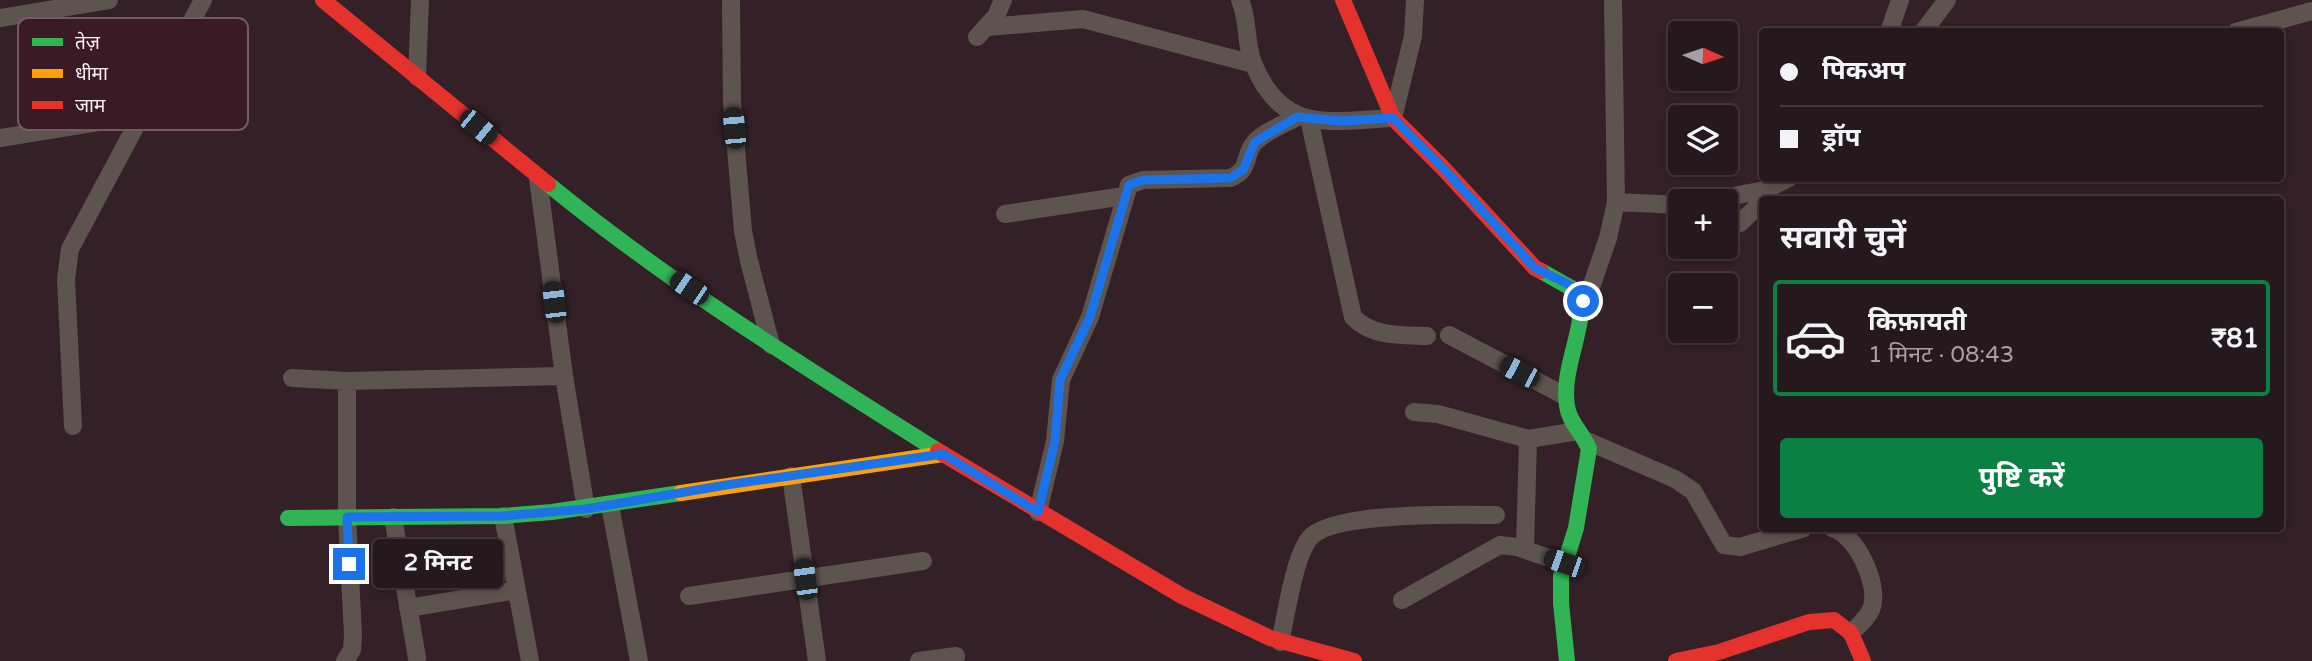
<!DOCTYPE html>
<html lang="hi">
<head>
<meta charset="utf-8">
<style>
  :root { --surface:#26191d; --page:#32262a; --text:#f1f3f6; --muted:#a4a0a4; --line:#42383b; --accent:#0b8043 }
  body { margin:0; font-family:"Varela Round","Noto Sans Devanagari",sans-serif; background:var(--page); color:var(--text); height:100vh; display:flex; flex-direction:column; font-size:26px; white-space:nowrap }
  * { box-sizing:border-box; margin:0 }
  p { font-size:23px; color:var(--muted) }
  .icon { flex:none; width:38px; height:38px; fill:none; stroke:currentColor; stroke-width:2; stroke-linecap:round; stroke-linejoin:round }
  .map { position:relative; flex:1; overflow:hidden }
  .panel { position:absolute; left:1759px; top:196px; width:525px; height:336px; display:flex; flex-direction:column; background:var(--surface); border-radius:7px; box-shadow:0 4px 10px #0003,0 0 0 2px var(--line) }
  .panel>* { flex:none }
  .hud { position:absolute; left:1759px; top:28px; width:525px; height:154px; border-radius:7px; box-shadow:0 4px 10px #0003,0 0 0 2px var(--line); display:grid; align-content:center; height:154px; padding:0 21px; background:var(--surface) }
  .needle { width:46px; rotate:93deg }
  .fabs { position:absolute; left:1668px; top:21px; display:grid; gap:14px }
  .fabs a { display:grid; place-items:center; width:70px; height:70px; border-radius:7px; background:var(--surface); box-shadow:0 4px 10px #0003,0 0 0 2px var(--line); font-size:35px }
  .end { position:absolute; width:32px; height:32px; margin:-16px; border:9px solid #1a73e8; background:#fff; box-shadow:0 0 0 4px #fff }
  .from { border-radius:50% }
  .bubble { position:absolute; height:49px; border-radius:7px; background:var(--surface); box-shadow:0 4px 10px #0003,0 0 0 2px var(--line); font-size:23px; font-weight:700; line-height:49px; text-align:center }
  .car { position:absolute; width:21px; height:42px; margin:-21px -10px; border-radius:9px; box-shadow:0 0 5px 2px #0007; background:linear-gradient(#222 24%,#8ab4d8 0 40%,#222 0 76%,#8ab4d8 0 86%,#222 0) }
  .hud b { display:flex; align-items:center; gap:24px; height:66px; font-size:26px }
  .hud b+b { border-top:2px solid var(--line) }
  .hud i { width:18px; height:18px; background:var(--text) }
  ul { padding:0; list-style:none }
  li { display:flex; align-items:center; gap:21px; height:116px; margin:0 14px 10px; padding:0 7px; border:4px solid transparent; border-radius:7px }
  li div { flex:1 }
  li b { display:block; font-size:26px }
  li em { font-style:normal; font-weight:700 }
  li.selected { border-color:var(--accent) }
  li>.icon { width:63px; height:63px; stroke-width:1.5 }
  h2 { padding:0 21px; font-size:32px; line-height:84px }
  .action { display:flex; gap:14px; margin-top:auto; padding:14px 21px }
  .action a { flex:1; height:80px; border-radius:7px; background:var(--accent); color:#fff; font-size:28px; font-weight:700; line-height:80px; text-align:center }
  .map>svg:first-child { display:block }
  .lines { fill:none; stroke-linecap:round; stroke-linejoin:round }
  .street { stroke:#5e544f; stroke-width:18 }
  .fast { stroke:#30b455; stroke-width:16 }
  .slow { stroke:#ff9f0a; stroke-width:16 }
  .jam { stroke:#e5322d; stroke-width:16 }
  .route { stroke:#1a73e8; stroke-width:9 }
  .key { fill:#3a1a24; stroke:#745a62; stroke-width:2 }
  .key-label { font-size:19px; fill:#fdeff3 }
</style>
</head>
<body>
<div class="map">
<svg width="2312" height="661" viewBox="0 0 2312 661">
  <rect width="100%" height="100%" fill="#332127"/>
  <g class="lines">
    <path class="street" d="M 731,0 L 732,102 L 743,231 L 749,261 L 771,345
      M 1240,0 C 1249,20 1245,43 1253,63 C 1282,135 1329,121 1393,118 L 1413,36 L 1415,0
      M 0,18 L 109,0
      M 988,27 L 1083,19 L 1253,64
      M 1889,32 L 1900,0
      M 1923,32 L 1947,0
      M 2236,32 L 2312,11
      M 977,37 L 996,16 L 1003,0
      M 417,77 L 420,0
      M 1309,119 L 1353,317 C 1372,337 1401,335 1427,336
      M 0,138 L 142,115
      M 538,178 L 564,376 L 586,509
      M 1706,201 L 1765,190 L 1789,178
      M 1616,202 L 1680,205
      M 1005,214 L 1124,196
      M 1726,229 L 1740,223 L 1762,202
      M 1583,311 L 1608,238 L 1616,202 L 1613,0
      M 1449,335 L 1565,396
      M 292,378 L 347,381 L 564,376
      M 1414,412 L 1438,414 L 1528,439 L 1578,431
      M 73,426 L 66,279 L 70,249 L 203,0
      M 1587,441 L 1675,479 L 1693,491 L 1724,545 L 1740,547 L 1804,528
      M 791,476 L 817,661
      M 610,505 L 639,661
      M 1038,512 L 1055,441 L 1061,380 L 1090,317 L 1129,185 L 1143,180 L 1230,178 C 1251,170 1243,157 1254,143 C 1264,132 1284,124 1297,117
      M 503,516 L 530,661
      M 393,517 L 417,658
      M 1832,528 C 1856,534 1879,583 1872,607 C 1869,617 1859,625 1851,633
      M 1525,550 L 1528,439
      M 689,596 L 923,561
      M 1402,600 L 1500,545 L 1517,547 L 1564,563
      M 408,608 L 517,590
      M 1280,642 C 1286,616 1294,558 1309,539 C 1330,511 1459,515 1496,515
      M 345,661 L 352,650 L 353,635 L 347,517 L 347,381
      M 919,661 L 956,656"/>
    <path class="fast" d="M 548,184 C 670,284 805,367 938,451
      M 1541,271 L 1580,293 C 1586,331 1561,367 1567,406 C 1569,423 1583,433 1589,449 L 1576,528 L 1561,576 L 1561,603 L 1567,661
      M 288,518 L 503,516 L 552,512 L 681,493"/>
    <path class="slow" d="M 681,493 L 943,454"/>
    <path class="jam" d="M 323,0 L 548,184
      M 1343,0 L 1393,118 L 1443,168 L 1535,268 L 1541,271
      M 938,451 L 1182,596 L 1270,638 L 1354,661
      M 1676,661 L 1719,652 L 1809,622 L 1834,620 L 1851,633 L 1863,661"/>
  </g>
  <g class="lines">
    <path class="route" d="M 349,564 L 347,517 L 503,516 L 586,509 L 726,485 L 943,454 L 1038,512 L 1055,441 L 1060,380 L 1090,317 L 1129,185 L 1143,180 L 1230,178 L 1243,170 L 1255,142 L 1297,117 L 1341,121 L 1393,118 L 1443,168 L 1535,268 L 1572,286 L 1580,293 L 1583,301"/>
  </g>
  <rect x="18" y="18" width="230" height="112" rx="10" class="key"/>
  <rect x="32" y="38" width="31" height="8" fill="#30b455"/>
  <rect x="32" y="69" width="31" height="9" fill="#ff9f0a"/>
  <rect x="32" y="101" width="31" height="8" fill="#e5322d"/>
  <g class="key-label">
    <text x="75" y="49">तेज़</text>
    <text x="75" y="80">धीमा</text>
    <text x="75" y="112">जाम</text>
  </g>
</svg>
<div class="fabs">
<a><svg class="needle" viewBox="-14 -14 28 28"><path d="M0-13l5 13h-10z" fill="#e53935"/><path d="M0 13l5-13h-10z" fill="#a4a0a4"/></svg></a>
<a><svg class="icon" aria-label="layers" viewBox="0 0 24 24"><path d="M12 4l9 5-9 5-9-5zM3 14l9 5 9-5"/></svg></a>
<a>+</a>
<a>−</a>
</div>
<i class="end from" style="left:1583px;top:301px"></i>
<i class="end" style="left:349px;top:564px"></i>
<div class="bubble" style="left:373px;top:539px;width:130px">2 मिनट</div>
<i class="car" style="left:478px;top:127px;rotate:129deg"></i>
<i class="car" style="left:734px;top:128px;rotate:355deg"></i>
<i class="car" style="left:689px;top:288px;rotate:304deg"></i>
<i class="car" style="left:554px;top:302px;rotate:353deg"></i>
<i class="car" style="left:1519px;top:372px;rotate:297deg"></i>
<i class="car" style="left:1564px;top:563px;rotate:289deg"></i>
<i class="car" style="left:805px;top:579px;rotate:352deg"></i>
<div class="hud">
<b><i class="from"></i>पिकअप</b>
<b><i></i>ड्रॉप</b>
</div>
<section class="panel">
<h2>सवारी चुनें</h2>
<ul>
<li class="selected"><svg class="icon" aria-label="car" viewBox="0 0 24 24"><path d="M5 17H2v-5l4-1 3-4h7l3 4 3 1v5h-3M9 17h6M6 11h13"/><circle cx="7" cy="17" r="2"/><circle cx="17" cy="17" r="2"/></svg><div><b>किफ़ायती</b><p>1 मिनट · 08:43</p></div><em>₹81</em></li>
</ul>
<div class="action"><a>पुष्टि करें</a></div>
</section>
</div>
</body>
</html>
